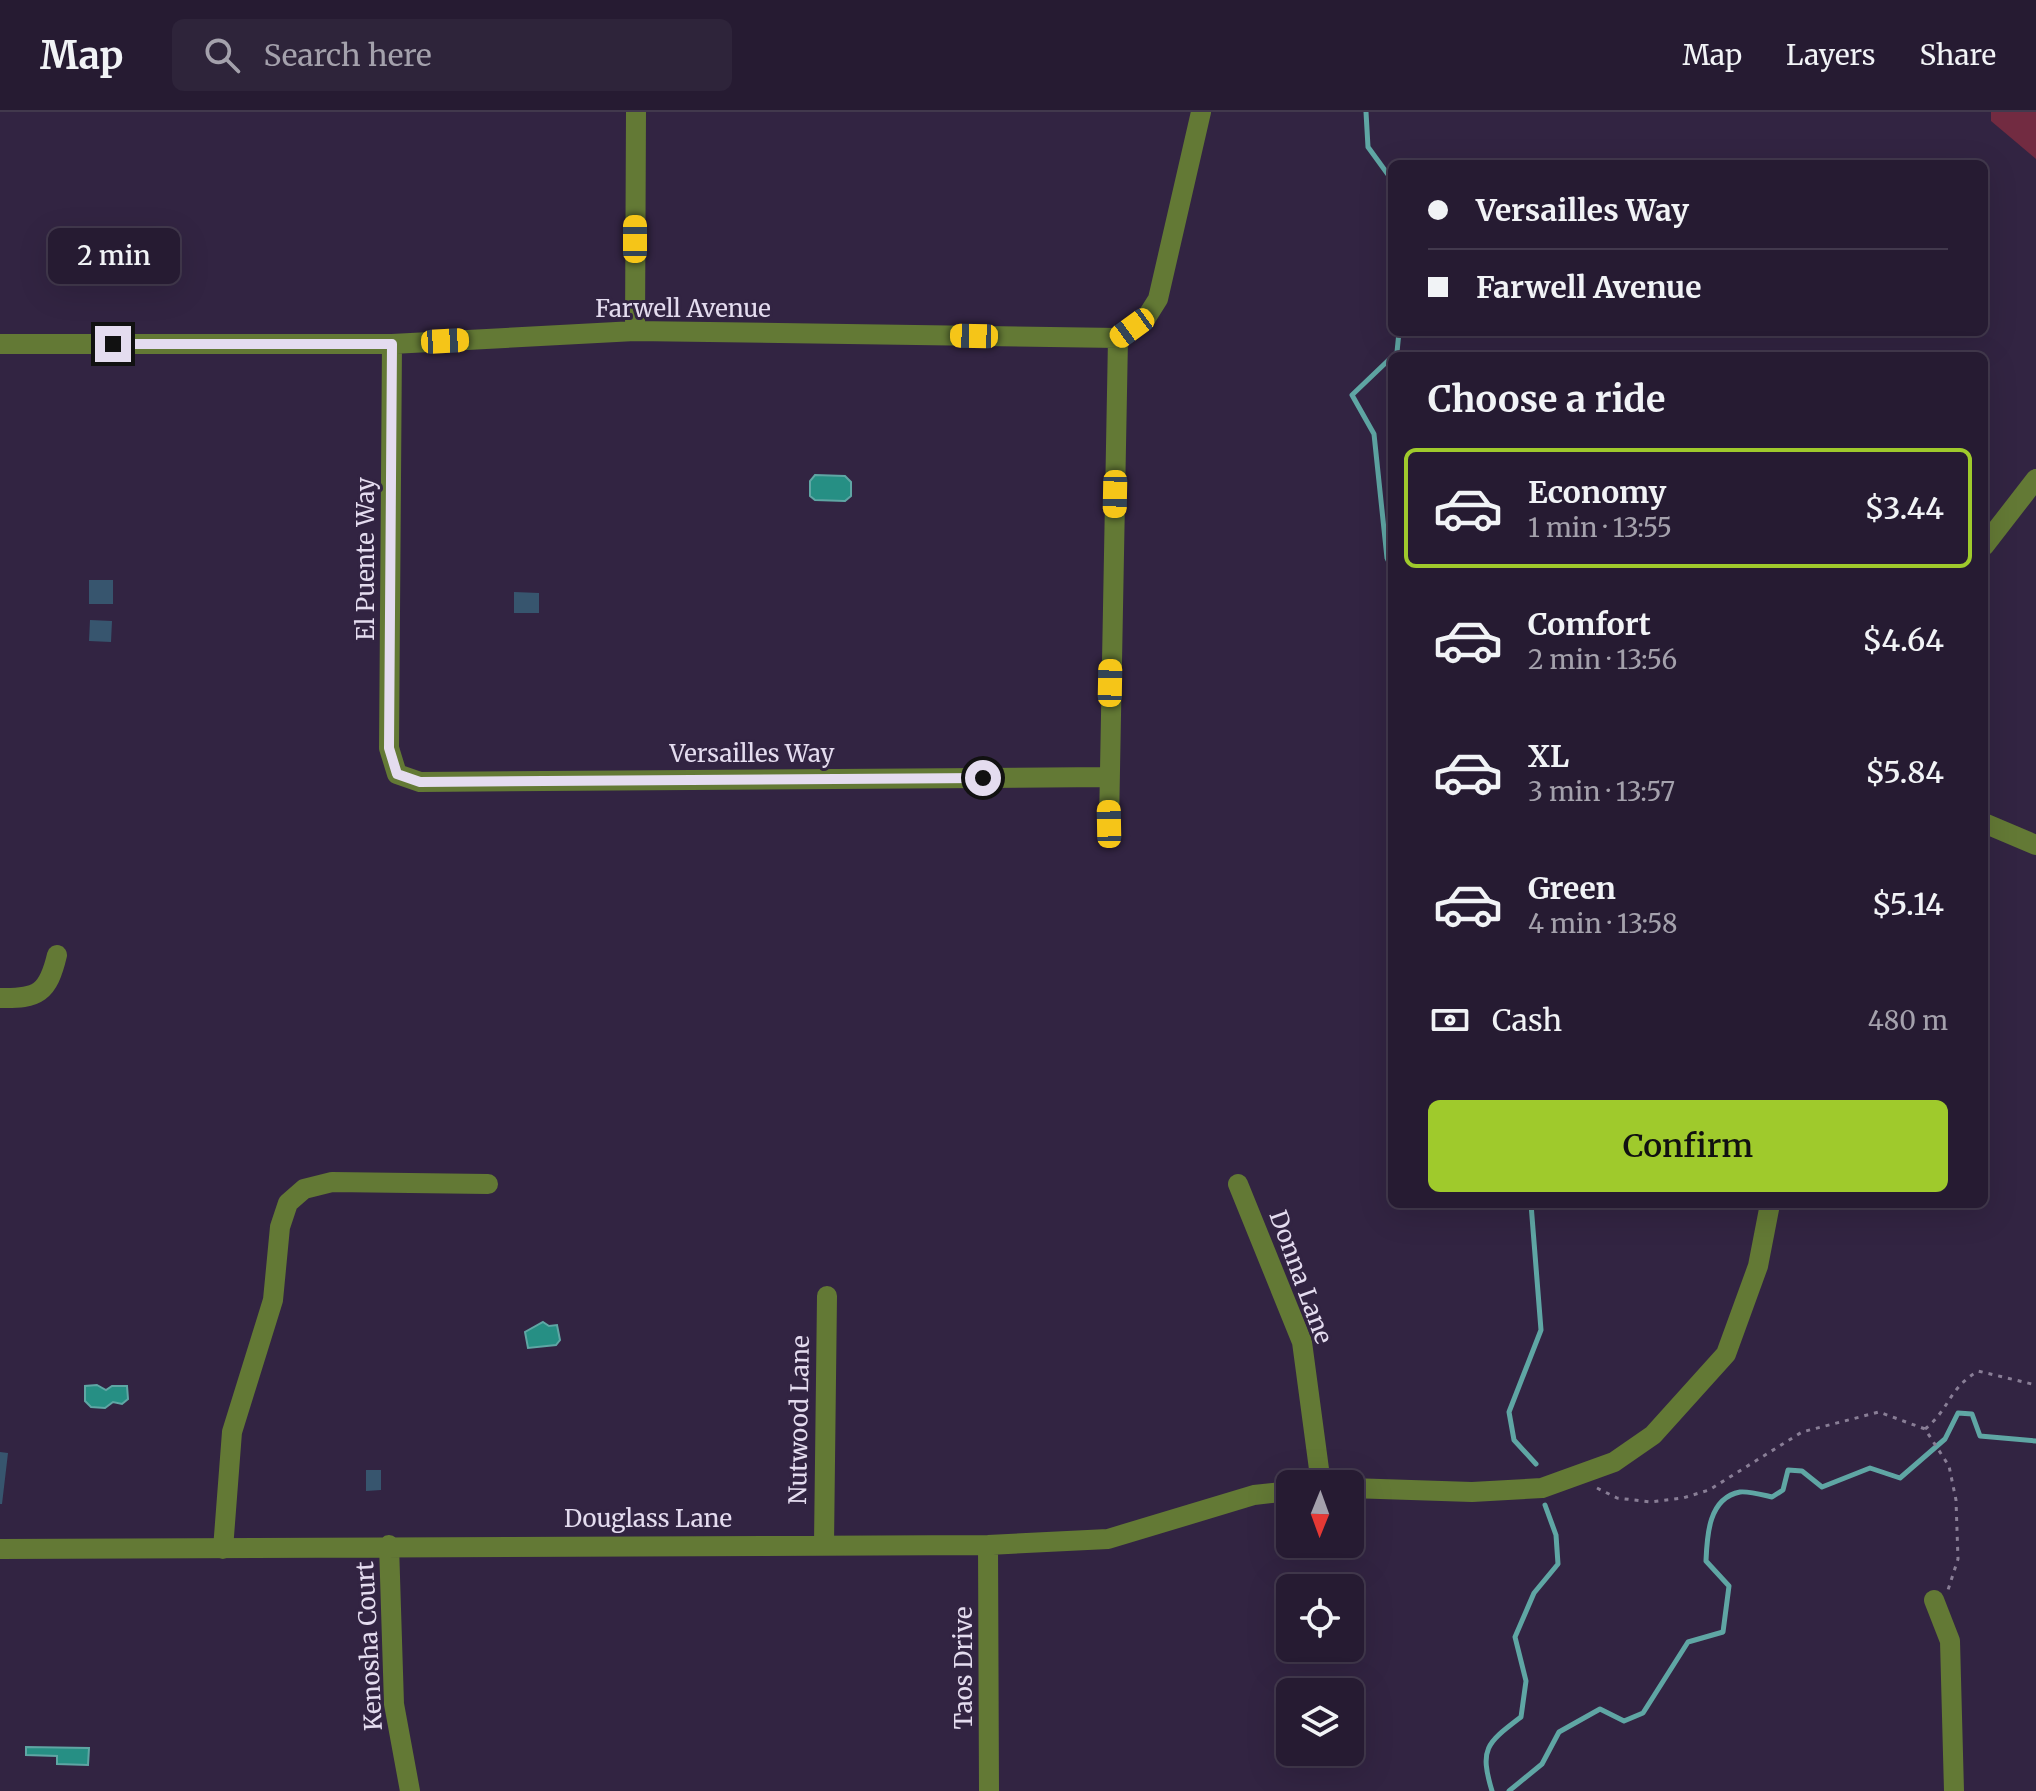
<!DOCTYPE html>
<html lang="en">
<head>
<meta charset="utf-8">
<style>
  :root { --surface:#261b32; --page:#2e243a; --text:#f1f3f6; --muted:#a4a1ac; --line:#42394d; --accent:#9fca2c }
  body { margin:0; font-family:Merriweather,serif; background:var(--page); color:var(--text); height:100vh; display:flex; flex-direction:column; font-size:30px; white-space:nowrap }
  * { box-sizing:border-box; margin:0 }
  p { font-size:26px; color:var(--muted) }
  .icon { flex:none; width:44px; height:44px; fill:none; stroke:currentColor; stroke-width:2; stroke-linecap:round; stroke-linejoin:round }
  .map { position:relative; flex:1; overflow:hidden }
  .details { position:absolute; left:1388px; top:240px; width:600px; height:856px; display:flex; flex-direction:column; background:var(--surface); border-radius:12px; box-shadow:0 8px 32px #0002,0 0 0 2px var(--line) }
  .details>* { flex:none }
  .top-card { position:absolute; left:1388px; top:48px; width:600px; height:176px; border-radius:12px; box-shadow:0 8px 32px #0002,0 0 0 2px var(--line); display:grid; align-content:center; height:176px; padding:0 40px; background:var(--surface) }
  .needle { width:52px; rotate:181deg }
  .tools { position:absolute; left:1276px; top:1358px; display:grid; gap:16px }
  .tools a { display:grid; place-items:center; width:88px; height:88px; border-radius:12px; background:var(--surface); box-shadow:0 8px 32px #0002,0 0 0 2px var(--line); font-size:40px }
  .end { position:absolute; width:36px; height:36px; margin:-18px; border:10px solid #e4dcef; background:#111; box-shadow:0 0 0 4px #111 }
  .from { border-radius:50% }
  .bubble { position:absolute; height:56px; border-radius:12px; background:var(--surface); box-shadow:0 8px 32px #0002,0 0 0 2px var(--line); font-size:26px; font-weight:600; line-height:56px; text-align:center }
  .car { position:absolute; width:24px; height:48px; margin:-24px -12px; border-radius:10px; box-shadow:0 0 6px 2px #0007; background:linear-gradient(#f5c518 24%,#345 0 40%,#f5c518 0 76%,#345 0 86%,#f5c518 0) }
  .top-card b { display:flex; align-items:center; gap:28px; height:76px; font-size:30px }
  .top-card b+b { border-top:2px solid var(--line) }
  .top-card i { width:20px; height:20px; background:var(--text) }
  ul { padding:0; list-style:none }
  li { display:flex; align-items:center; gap:24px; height:120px; margin:0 16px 12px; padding:0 24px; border:4px solid transparent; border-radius:12px }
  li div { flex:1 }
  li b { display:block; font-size:30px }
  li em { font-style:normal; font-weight:600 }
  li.current { border-color:var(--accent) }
  li>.icon { width:72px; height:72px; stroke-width:1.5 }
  h2 { padding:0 40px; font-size:36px; line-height:96px }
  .pay { display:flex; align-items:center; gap:20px; height:88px; padding:0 40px; font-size:30px }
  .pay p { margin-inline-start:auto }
  .cta { display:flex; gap:16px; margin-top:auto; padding:16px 40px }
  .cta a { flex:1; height:92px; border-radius:12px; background:var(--accent); color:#111; font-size:32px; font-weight:600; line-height:92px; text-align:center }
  header { display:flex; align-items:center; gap:48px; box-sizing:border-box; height:112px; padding:0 40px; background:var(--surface); border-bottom:2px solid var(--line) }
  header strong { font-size:38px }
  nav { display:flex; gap:44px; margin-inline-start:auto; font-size:28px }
  .search { width:560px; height:72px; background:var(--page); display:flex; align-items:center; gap:20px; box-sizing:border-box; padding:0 28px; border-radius:12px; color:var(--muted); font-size:30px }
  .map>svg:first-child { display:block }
  .green { fill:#722b41 }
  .water { fill:#268f84; stroke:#5fa6a4; stroke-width:2 }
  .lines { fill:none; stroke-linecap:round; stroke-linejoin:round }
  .stream { stroke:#5fa6a4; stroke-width:5 }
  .building { fill:#37556e }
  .path { stroke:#897e96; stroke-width:3; stroke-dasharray:4 6; stroke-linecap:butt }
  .minor { stroke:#637935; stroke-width:20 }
  .route { stroke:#e4dcef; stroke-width:10 }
  .labels { text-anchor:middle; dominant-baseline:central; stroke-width:6; stroke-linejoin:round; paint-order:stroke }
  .street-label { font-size:24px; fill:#e4dcef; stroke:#322442 }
</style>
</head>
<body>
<header>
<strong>Map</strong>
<div class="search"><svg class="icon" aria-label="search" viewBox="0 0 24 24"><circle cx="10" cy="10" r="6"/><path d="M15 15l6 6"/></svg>Search here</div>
<nav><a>Map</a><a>Layers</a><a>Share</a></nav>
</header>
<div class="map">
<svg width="2036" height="1679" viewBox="0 0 2036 1679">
  <rect width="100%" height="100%" fill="#322442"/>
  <path class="green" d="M 1991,0 L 2036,0 L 2036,47 L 1991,9 Z"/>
  <path class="water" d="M 815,363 L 845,364 L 851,370 L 851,384 L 845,389 L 815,388 L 810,384 L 810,369 Z
    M 543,1210 L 549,1214 L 557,1213 L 560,1228 L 556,1233 L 528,1236 L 525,1220 Z
    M 97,1273 L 106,1278 L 112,1274 L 127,1274 L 128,1287 L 122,1292 L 113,1290 L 105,1296 L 91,1295 L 85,1289 L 85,1274 Z
    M 26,1635 L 89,1636 L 88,1653 L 57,1652 L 57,1644 L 26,1643 Z"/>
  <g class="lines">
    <path class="stream" d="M 1366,0 L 1368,35 L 1392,68
      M 1392,457 L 1387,446 L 1374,322 L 1352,283 L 1397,240 L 1399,220
      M 1531,1092 L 1541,1218 L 1509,1300 L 1514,1328 L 1536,1352
      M 1492,1679 C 1479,1636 1487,1631 1521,1605 L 1526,1569 L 1515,1525 L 1534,1481 L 1558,1452 L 1556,1423 L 1545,1393
      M 1509,1679 L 1542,1652 L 1559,1620 L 1600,1597 L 1624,1609 L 1643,1601 L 1688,1530 L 1723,1520 L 1729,1474 L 1706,1449 C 1707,1425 1708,1386 1740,1380 C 1749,1379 1763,1383 1772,1385 L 1783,1378 L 1788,1358 L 1802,1359 L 1822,1375 L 1870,1356 L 1900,1366 L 1945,1327 L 1958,1301 L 1972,1302 L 1980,1324 L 2036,1329"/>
  </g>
  <path class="building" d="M 89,468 L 113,468 L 113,492 L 89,492 Z
    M 514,480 L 539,481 L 539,501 L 514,501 Z
    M 90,508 L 112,509 L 111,530 L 89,529 Z
    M 0,1340 L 8,1341 L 2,1392 L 0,1392 Z
    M 366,1358 L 381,1358 L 381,1378 L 366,1379 Z"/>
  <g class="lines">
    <path class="path" d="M 1925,1317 C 1950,1297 1948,1277 1978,1259 L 2036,1273
      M 1597,1376 L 1617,1386 L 1651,1390 L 1683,1386 L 1709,1378 L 1802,1320 L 1879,1300 L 1925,1317 L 1949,1354 L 1956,1388 L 1958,1447 L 1948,1478"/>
    <path class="minor" d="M 635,219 L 636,0
      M 0,232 L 392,232 L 635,219 L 1118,226 L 1146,206 L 1158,187 L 1201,0
      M 392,232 L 389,636 L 397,662 L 420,670 L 1108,665
      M 1984,434 L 2036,367
      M 1984,711 L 2036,733
      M 1109,712 L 1118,226
      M 0,886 C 38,887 48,881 57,843
      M 1238,1072 L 1302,1230 L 1321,1372
      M 1350,1376 L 1472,1380 L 1542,1376 L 1614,1350 L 1653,1323 L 1726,1242 L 1758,1154 L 1770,1092
      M 824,1432 L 827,1184
      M 389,1433 L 394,1592 L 410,1679
      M 988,1433 L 989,1679
      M 0,1437 L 988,1433 L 1108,1427 L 1254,1383 L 1290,1379
      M 223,1437 L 232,1320 L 273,1188 L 280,1115 L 288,1091 L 304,1077 L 332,1070 L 488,1072
      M 1934,1488 L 1950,1529 L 1954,1679"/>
  </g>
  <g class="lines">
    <path class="route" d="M 113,232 L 392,232 L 389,636 L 397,662 L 420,670 L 983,666"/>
  </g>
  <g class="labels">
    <g class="street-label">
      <text x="683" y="196">Farwell Avenue</text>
      <text transform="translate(365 447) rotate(-90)">El Puente Way</text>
      <text x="752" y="641">Versailles Way</text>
      <text transform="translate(1301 1165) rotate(70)">Donna Lane</text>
      <text transform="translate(799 1308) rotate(-89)">Nutwood Lane</text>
      <text x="648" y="1406">Douglass Lane</text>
      <text transform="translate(369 1534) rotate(-93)">Kenosha Court</text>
      <text transform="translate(963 1556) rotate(-90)">Taos Drive</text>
    </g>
  </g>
</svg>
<div class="tools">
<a><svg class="needle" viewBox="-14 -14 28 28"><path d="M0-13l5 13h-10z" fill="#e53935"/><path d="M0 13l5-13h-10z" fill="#a4a1ac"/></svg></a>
<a><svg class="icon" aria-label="locate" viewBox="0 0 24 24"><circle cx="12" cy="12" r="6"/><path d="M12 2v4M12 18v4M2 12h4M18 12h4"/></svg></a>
<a><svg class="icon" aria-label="layers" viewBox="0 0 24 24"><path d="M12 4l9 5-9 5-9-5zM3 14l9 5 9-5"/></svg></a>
</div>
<i class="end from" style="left:983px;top:666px"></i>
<i class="end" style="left:113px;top:232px"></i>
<div class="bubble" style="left:48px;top:116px;width:132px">2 min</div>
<i class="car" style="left:635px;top:127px;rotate:0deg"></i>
<i class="car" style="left:1132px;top:216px;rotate:234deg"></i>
<i class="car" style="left:974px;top:224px;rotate:271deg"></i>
<i class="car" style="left:445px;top:229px;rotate:87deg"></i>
<i class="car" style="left:1115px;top:382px;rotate:181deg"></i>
<i class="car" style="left:1110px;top:571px;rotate:1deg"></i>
<i class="car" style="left:1109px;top:712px;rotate:359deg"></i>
<div class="top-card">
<b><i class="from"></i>Versailles Way</b>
<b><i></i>Farwell Avenue</b>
</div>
<section class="details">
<h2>Choose a ride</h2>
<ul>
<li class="current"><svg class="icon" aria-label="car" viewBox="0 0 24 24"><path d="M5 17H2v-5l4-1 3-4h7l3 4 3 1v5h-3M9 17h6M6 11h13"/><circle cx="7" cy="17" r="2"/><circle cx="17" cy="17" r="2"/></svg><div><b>Economy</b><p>1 min · 13:55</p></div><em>$3.44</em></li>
<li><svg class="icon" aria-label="car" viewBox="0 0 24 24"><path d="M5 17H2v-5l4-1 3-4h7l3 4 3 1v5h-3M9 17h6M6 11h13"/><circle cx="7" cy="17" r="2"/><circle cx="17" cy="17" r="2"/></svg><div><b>Comfort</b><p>2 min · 13:56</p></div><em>$4.64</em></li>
<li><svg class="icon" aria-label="car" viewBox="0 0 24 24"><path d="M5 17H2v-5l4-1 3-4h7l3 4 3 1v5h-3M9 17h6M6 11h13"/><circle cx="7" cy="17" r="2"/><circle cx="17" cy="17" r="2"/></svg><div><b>XL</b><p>3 min · 13:57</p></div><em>$5.84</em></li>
<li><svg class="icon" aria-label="car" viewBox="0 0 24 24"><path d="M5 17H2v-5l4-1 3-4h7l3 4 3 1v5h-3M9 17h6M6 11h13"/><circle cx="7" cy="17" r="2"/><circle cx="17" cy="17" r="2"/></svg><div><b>Green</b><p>4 min · 13:58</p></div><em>$5.14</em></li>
</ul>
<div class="pay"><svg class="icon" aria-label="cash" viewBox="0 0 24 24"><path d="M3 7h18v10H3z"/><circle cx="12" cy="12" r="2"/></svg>Cash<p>480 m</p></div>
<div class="cta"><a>Confirm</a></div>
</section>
</div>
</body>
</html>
